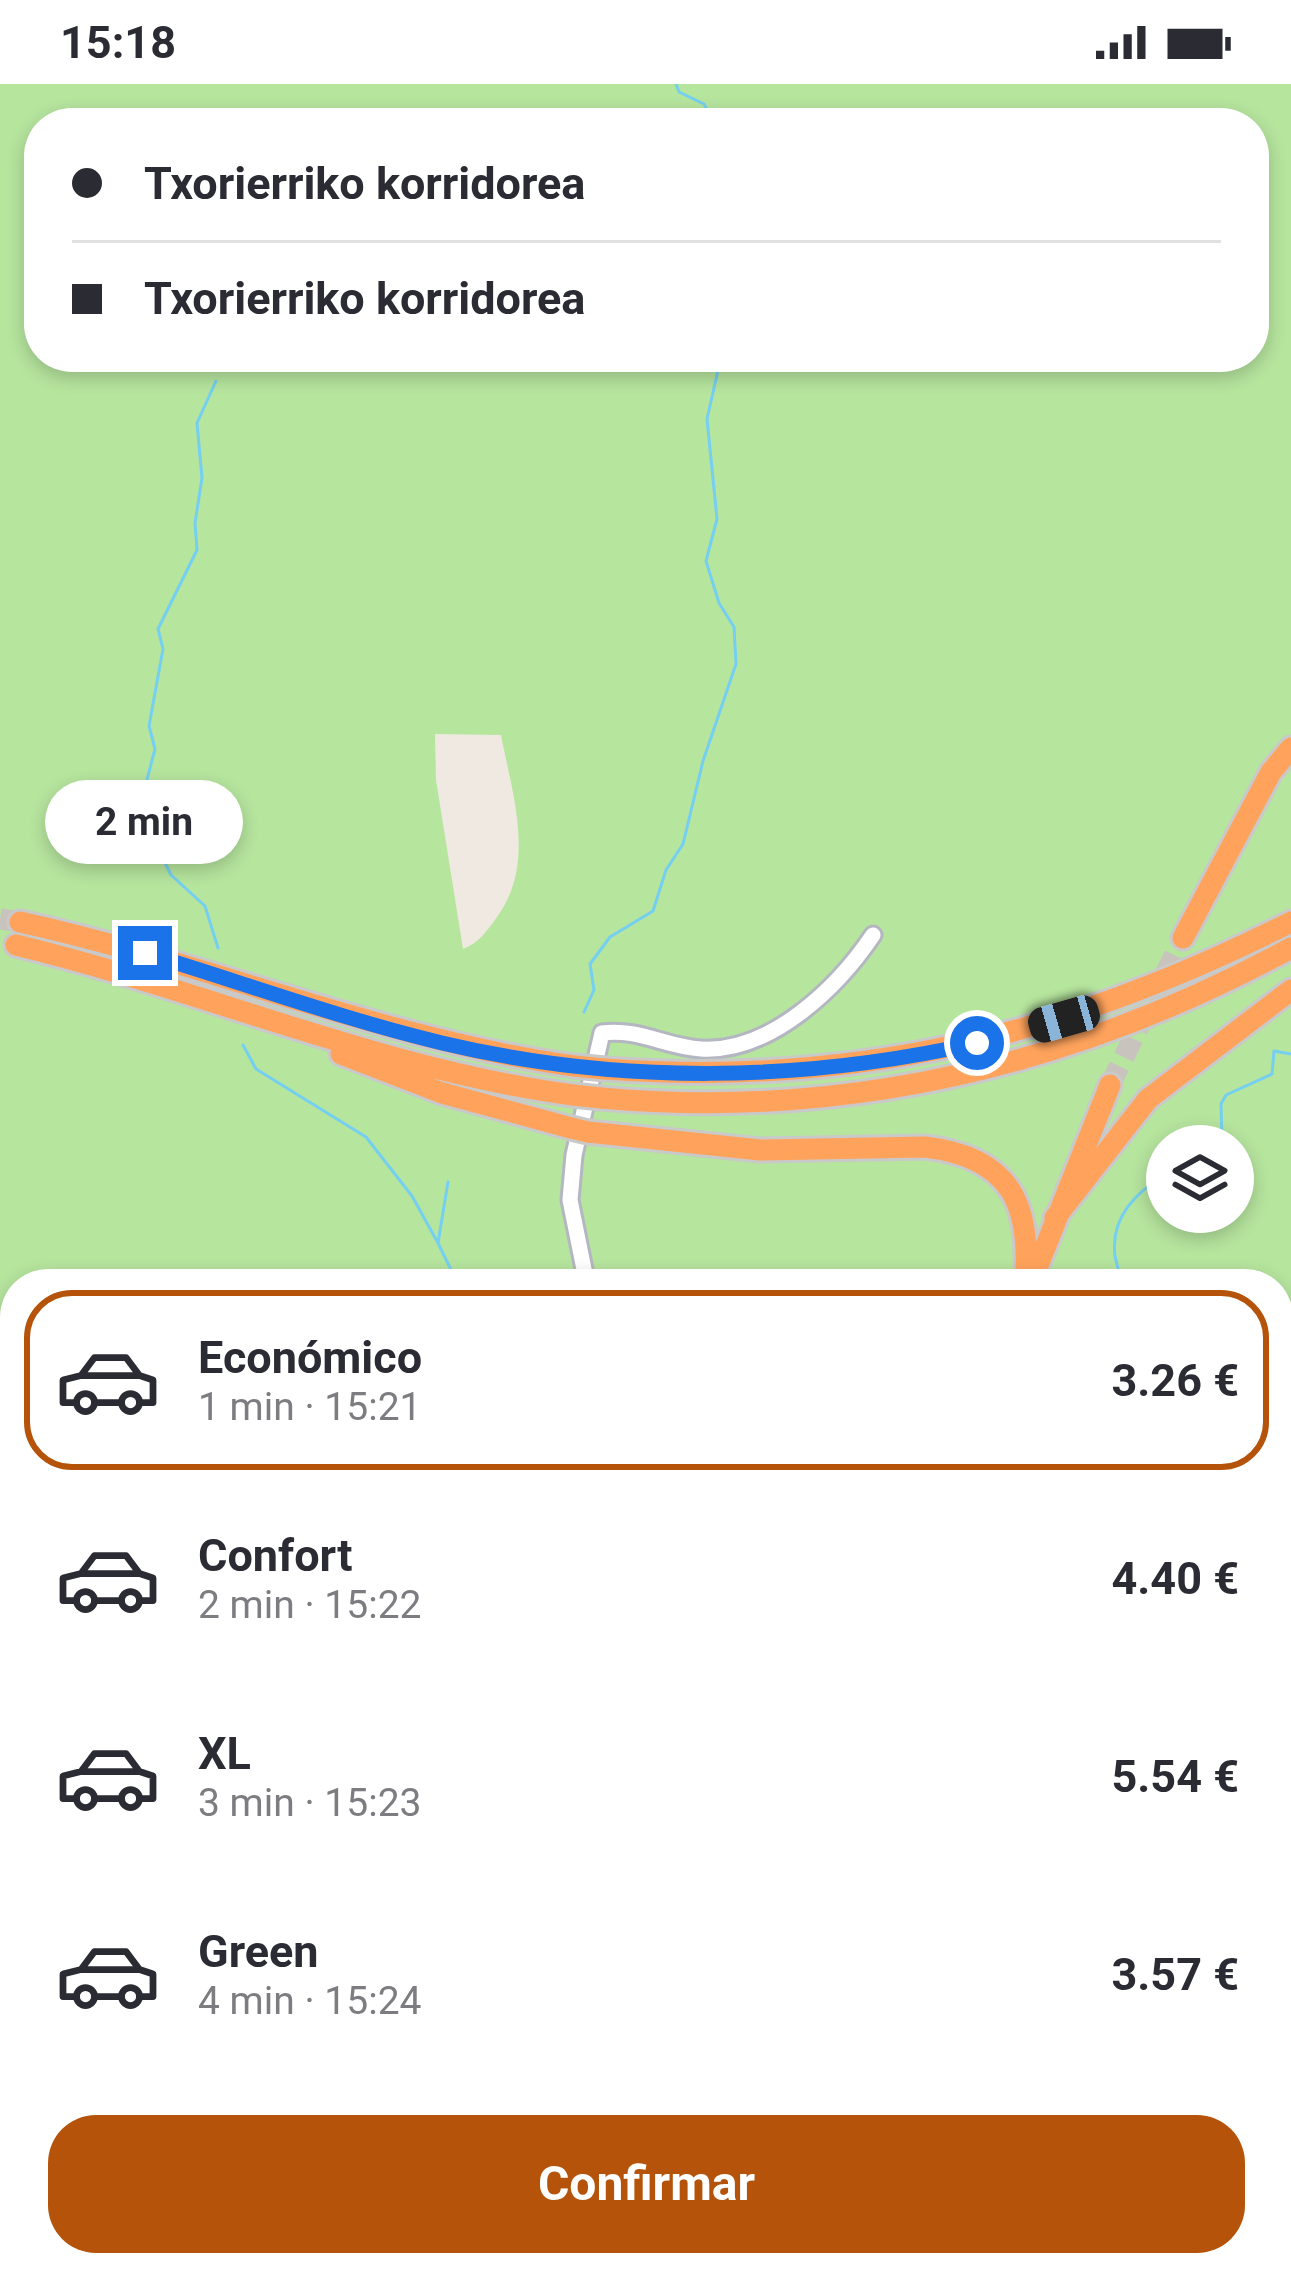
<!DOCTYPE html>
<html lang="es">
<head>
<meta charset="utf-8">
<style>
  :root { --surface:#fff; --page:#f2f2f3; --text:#2b2b33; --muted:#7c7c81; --line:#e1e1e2; --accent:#b45309 }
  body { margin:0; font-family:Roboto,sans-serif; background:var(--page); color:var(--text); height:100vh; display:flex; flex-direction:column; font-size:45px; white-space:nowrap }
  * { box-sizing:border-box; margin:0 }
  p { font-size:39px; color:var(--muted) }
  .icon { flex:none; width:66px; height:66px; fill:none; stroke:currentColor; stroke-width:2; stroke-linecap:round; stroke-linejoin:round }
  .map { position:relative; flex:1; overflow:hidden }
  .panel { position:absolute; left:0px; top:1185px; width:1293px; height:1008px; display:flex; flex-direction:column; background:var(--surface); border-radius:48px 48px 0 0; box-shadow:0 6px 18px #0003 }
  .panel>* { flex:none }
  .hud { position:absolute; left:24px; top:24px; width:1245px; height:264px; border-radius:48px; box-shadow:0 6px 18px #0003; display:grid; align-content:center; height:264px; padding:0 48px; background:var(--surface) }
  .tools { position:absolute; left:1146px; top:1041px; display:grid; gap:24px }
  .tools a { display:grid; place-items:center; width:108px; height:108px; border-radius:50%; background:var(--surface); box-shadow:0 6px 18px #0003; font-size:60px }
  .end { position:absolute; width:54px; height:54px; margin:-27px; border:15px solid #1a73e8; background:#fff; box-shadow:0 0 0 6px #fff }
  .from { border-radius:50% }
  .bubble { position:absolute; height:84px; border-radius:42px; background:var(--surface); box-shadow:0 6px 18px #0003; font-size:39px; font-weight:700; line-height:84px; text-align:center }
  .car { position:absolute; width:36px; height:72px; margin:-36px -18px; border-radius:15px; box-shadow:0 0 9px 3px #0007; background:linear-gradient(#222 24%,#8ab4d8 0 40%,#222 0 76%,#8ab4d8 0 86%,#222 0) }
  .hud b { display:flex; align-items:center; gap:42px; height:114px; font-size:45px }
  .hud b+b { border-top:3px solid var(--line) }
  .hud i { width:30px; height:30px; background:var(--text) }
  ul { padding:21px 0 0; list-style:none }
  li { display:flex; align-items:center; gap:36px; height:180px; margin:0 24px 18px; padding:0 24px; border:6px solid transparent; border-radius:48px }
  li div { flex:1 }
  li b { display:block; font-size:45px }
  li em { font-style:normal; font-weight:700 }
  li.active { border-color:var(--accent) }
  li>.icon { width:108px; height:108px; stroke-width:1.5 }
  .action { display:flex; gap:24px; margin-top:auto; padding:24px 48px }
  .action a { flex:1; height:138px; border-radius:48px; background:var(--accent); color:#fff; font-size:48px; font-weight:700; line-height:138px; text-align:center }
  .status { display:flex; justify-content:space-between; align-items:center; height:84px; padding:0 60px; background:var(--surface); direction:ltr }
  .status svg { height:33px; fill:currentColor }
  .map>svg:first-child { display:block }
  .industrial { fill:#e3e1e8 }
  .green { fill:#b6e59e; fill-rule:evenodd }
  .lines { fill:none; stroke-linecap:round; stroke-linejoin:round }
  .stream { stroke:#75cff0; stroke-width:3 }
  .river { stroke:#75cff0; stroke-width:18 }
  .highway-tunnel { stroke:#c8c4bd; stroke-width:21; stroke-dasharray:21 10; stroke-linecap:butt }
  .minor-casing { stroke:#b4b7c1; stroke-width:21 }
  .highway-casing { stroke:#c9c9c9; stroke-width:27 }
  .minor { stroke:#fff; stroke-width:15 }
  .highway { stroke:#ffa35c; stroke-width:21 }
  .rail { stroke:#a3a6b8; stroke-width:3 }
  .highway-bridge-casing { stroke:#c9c9c9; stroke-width:27; stroke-linecap:butt }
  .highway-bridge { stroke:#ffa35c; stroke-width:21 }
  .route { stroke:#1a73e8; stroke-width:15 }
</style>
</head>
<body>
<div class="status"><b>15:18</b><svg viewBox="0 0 49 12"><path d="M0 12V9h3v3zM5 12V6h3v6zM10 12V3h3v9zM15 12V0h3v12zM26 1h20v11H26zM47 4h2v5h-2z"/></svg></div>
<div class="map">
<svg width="1291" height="2193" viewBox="0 0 1291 2193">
  <rect width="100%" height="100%" fill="#efe9e1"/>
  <path class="industrial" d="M 1278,1370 L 1291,1377 L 1291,1992 L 1278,1992 Z
    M 15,1520 L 15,1777 L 0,1756 L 0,1527 Z"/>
  <path class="green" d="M 0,0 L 1291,0 L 1291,1376 L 1278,1370 L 1278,1200 L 15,1200 L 15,1520 L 0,1527 ZM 39,39 L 1254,39 L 1254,273 L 39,273 ZM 435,650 L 501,651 C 513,713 536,779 497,833 C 486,848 480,858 463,865 L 436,696 ZM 1167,1062 L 1233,1062 L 1233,1128 L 1167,1128 Z
    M 0,1756 L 15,1777 L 15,2031 L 0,2033 Z
    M 0,2064 L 15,2073 L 15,2178 L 191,2178 L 195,2193 L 0,2193 Z
    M 1278,2115 L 1291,2124 L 1291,2193 L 1164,2193 L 1166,2178 L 1278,2178 Z
    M 287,2178 C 314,2178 345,2174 372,2178 C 409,2184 444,2189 483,2187 L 484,2178 L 1024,2178 L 1024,2193 L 278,2193 Z"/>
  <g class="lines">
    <path class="stream" d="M 676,0 L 679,8 L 704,20 L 714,39
      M 216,297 L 197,339 L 202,394 L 195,439 L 197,466 L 158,545 L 163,565 L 149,642 L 155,665 L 139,726 L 171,791 L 205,822 L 218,864
      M 584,928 L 594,906 L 590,880 L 610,853 L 653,827 L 666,786 L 683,760 L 703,677 L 736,580 L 734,543 L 719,519 L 706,477 L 717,435 L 707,335 L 721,273
      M 243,961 L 256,985 L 366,1053 L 412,1112 L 438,1159
      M 1214,1062 L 1222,1058 L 1221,1020 L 1226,1011 L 1272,990 L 1274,967 L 1291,970
      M 448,1098 L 438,1159 L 458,1200
      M 1118,1200 C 1121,1188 1117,1184 1115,1172 C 1110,1132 1137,1108 1167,1089
      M 276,2178 L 276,2179
      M 1021,2178 L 1022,2193"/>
    <path class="river" d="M 1278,2123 L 1291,2137
      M 0,2159 L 15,2159
      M 267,2178 L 293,2178
      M 368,2178 L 513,2193
      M 778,2193 L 790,2178"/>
    <path class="highway-tunnel" d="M 0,835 L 20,838
      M 1110,1001 L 1183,854"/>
    <g class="minor-casing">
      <path id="minor" d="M 587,1200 L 570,1116 L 574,1071 L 602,949 C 638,944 666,963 701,965 C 771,969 838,903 873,851
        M 1278,1457 L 1291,1458
        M 0,1548 L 15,1541
        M 0,1723 L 15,1747
        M 1278,1833 L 1291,1833
        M 1278,1993 L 1291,1992
        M 1278,2083 L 1291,2083
        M 0,2118 L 15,2112
        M 198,2178 L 199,2193
        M 482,2193 L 483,2178
        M 1230,2193 L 1237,2178"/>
    </g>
    <g class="highway-casing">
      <path id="highway" d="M 20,838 C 207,879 383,955 574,982
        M 1183,854 L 1271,688 L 1291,664
        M 16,861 C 203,906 383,986 573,1011
        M 341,970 L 442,1009 L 571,1044
        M 605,985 C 857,1003 1067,951 1291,838
        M 601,1014 C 846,1036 1076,981 1291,864
        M 588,1048 L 760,1066 L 925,1063 C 1011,1073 1032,1121 1025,1200
        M 1055,1134 L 1148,1015 L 1291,906
        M 1033,1194 L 1110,1001"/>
    </g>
    <use href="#minor" class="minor"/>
    <use href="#highway" class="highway"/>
    <path class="rail" d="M 0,1957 L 15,1956
      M 1278,2006 L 1291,2006"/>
    <g class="highway-bridge-casing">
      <path id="highway-bridge" d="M 574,982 L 605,985
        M 573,1011 L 601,1014
        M 571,1044 L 588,1048"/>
    </g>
    <use href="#highway-bridge" class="highway-bridge"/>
  </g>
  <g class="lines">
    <path class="route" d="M 145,869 C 244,899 342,935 442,959 C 618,1001 802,998 977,959"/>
  </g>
</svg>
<div class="tools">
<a><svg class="icon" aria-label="layers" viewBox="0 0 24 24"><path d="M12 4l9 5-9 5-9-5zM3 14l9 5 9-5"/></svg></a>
</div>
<i class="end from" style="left:977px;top:959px"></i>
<i class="end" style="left:145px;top:869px"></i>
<div class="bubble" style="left:45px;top:696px;width:198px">2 min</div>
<i class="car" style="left:1064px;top:935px;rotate:254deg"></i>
<div class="hud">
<b><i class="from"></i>Txorierriko korridorea</b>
<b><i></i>Txorierriko korridorea</b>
</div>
<section class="panel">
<ul>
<li class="active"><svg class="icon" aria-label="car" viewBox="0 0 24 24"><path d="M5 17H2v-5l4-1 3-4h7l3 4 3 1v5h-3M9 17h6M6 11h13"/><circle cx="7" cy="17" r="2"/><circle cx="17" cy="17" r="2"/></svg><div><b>Económico</b><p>1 min · 15:21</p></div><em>3.26 €</em></li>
<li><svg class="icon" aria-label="car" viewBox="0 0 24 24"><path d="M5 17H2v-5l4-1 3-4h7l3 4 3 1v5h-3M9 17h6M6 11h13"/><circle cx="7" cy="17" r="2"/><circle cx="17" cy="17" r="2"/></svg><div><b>Confort</b><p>2 min · 15:22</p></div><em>4.40 €</em></li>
<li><svg class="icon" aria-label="car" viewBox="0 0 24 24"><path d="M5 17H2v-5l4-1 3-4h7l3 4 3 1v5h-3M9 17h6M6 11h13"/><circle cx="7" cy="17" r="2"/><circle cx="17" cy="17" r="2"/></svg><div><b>XL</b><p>3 min · 15:23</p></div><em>5.54 €</em></li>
<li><svg class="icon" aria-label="car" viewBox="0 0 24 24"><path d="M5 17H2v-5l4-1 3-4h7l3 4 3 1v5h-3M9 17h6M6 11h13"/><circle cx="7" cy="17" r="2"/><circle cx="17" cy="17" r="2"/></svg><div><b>Green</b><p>4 min · 15:24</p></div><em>3.57 €</em></li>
</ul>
<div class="action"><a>Confirmar</a></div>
</section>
</div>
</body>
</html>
